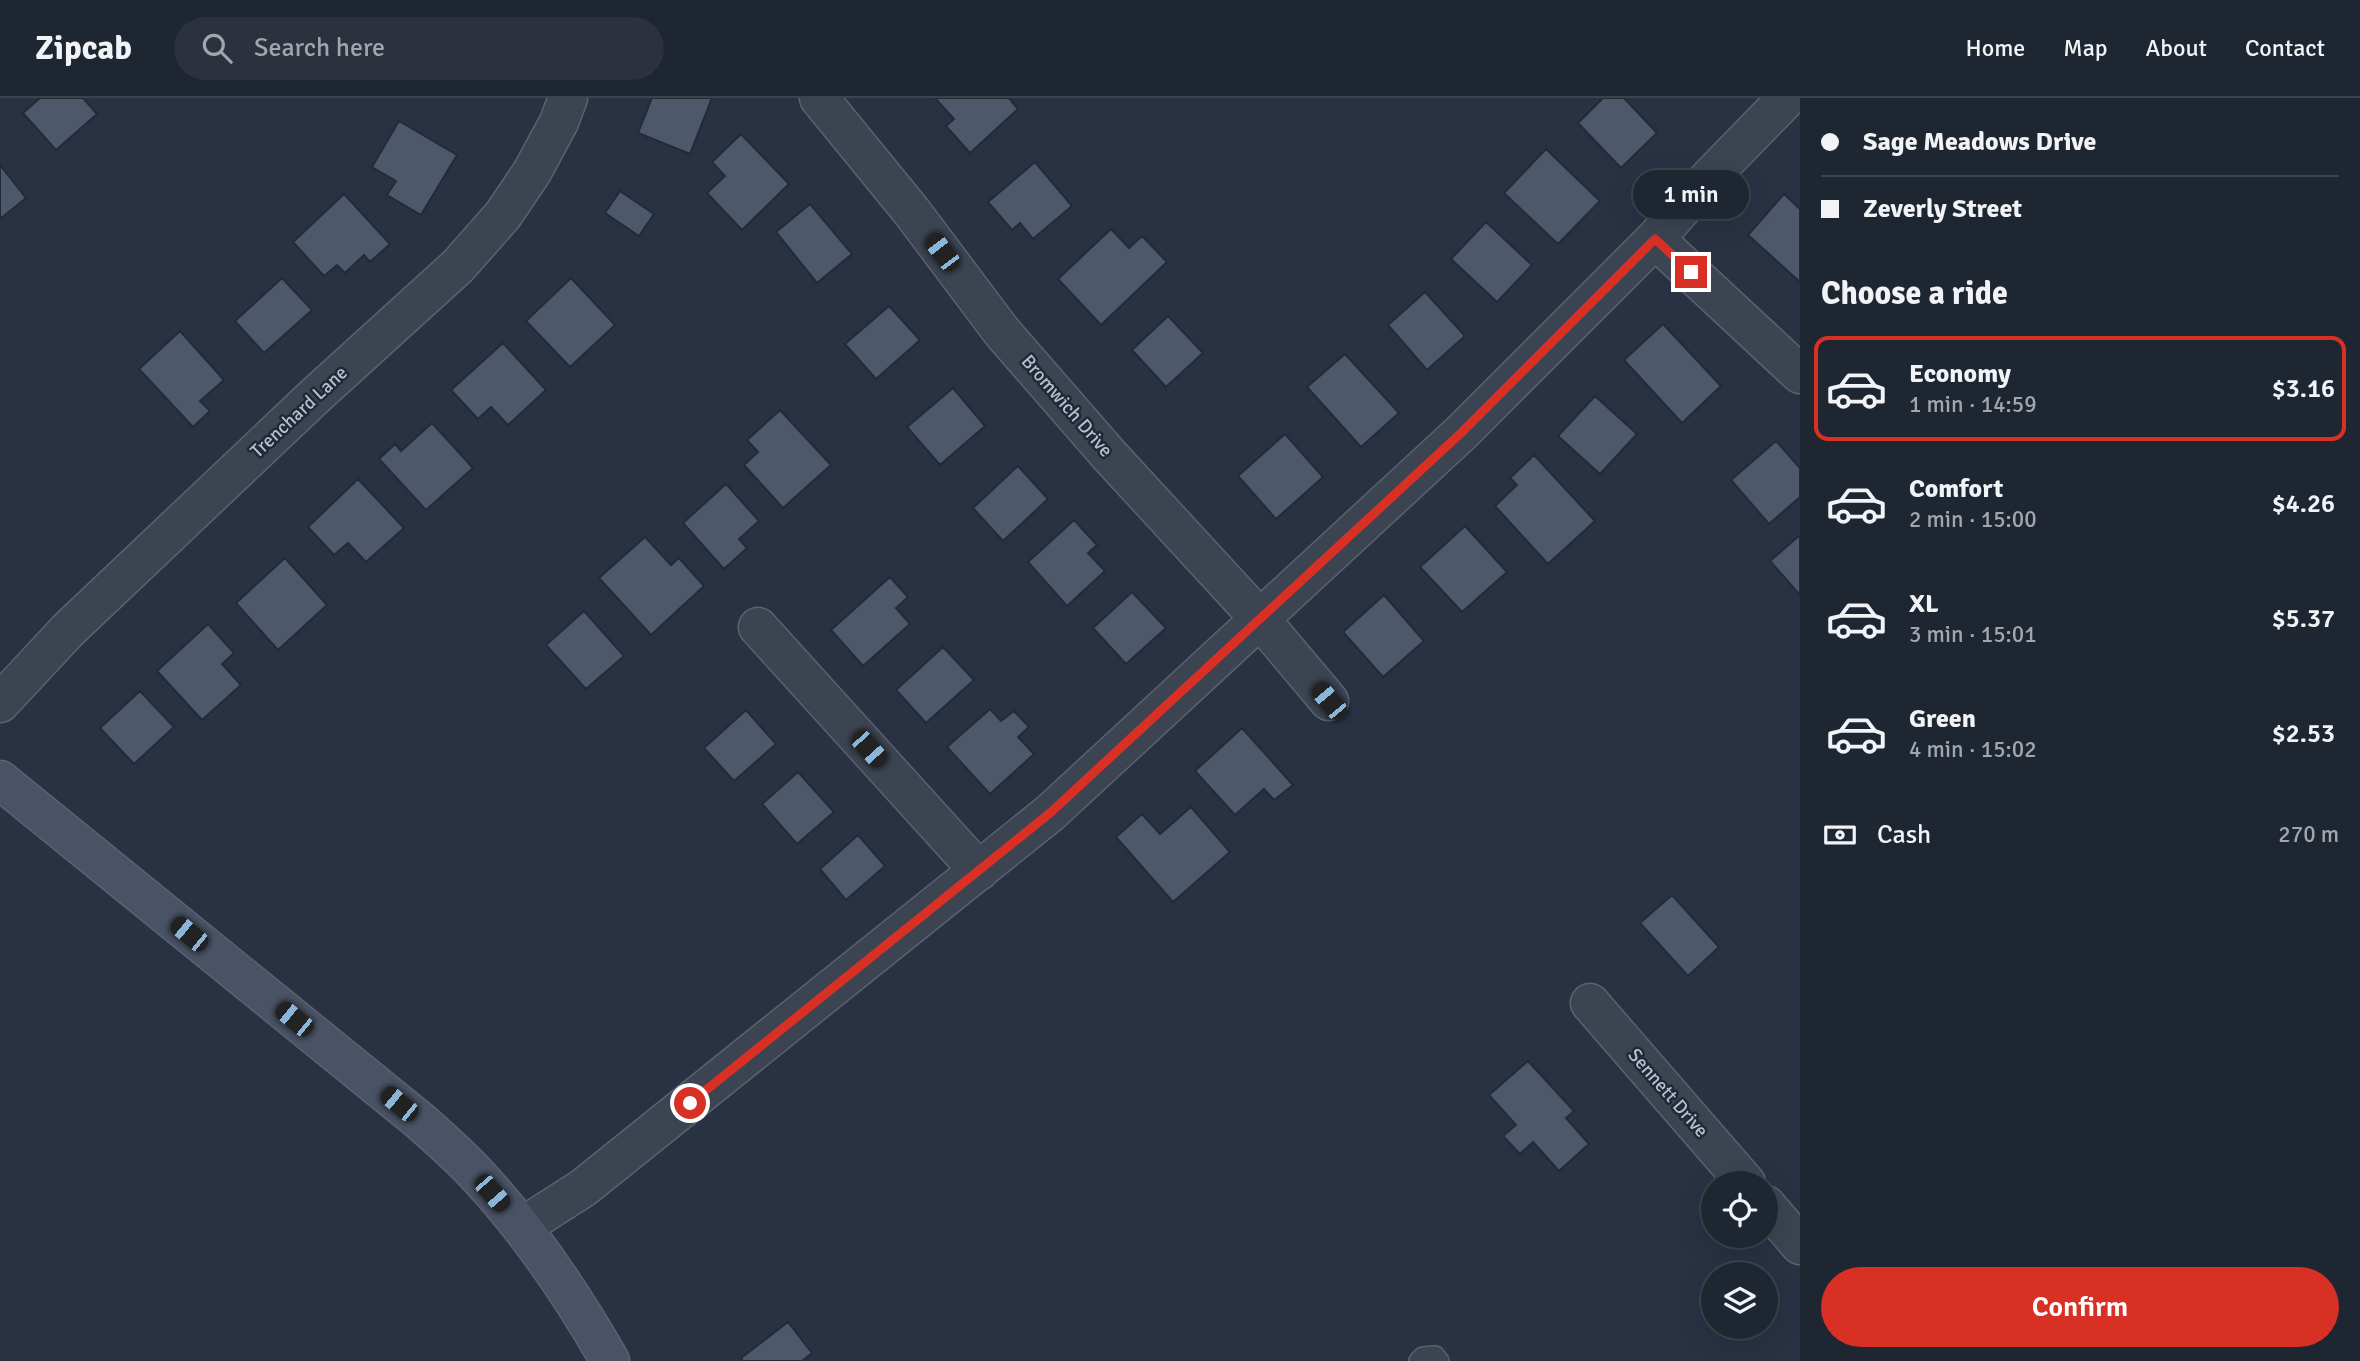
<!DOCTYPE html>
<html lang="en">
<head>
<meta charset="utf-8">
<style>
  :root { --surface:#1e2632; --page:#2b323e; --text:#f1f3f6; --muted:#a1a5ac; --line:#3c434d; --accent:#d93025 }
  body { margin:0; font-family:Signika,sans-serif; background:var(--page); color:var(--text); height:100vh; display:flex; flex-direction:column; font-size:26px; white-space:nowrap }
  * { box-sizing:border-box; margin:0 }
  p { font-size:23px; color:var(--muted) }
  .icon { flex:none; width:38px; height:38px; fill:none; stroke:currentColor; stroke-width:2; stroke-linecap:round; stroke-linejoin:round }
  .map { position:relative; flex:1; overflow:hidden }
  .sheet { display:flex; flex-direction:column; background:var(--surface); width:560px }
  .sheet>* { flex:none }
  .top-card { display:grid; align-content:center; height:154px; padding:0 21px; background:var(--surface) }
  .tools { position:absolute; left:1701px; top:1073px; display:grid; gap:14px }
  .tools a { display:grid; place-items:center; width:77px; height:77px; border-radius:50%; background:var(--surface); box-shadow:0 7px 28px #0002,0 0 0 2px var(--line); font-size:35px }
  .end { position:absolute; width:32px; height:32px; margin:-16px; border:9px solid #d93025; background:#fff; box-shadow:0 0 0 4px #fff }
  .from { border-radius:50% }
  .bubble { position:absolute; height:49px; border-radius:24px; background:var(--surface); box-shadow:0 7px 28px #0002,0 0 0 2px var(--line); font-size:23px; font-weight:600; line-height:49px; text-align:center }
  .car { position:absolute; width:21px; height:42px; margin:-21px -10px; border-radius:9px; box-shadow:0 0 5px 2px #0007; background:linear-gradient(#222 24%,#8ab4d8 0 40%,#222 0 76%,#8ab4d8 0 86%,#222 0) }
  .top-card b { display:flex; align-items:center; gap:24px; height:66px; font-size:26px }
  .top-card b+b { border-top:2px solid var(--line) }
  .top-card i { width:18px; height:18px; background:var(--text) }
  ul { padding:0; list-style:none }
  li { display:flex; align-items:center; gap:21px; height:105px; margin:0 14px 10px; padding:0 7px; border:4px solid transparent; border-radius:14px }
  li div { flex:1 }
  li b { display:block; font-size:26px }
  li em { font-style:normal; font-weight:600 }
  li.on { border-color:var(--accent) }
  li>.icon { width:63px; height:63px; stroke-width:1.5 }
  h2 { padding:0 21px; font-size:32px; line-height:84px }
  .pay { display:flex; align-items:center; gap:18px; height:77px; padding:0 21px; font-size:26px }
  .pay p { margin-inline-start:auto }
  .cta { display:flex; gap:14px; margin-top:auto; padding:14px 21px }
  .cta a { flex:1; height:80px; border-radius:42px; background:var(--accent); color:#fff; font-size:28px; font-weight:600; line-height:80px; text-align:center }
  header { display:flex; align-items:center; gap:42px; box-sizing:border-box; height:98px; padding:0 35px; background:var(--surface); border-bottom:2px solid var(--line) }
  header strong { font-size:33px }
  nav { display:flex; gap:38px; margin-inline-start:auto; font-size:24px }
  .search { width:490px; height:63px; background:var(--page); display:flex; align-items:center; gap:18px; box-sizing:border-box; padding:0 24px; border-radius:38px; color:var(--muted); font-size:26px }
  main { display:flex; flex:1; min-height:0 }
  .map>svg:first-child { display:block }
  .building { fill:#4e586b; stroke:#222b3a; stroke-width:2 }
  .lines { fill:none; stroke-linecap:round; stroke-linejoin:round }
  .lane-casing { stroke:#5a6270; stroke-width:22 }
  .street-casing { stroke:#5a6270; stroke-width:41 }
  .secondary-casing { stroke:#5a6270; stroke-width:41 }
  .lane { stroke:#3c4452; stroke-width:19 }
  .street { stroke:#3c4452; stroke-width:38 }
  .secondary { stroke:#4a5365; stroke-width:38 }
  .route { stroke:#d93025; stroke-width:9 }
  .labels { text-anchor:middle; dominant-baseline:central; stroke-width:5; stroke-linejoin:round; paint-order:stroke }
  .street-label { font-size:19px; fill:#b9bfcc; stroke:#202938 }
</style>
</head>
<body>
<header>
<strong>Zipcab</strong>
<div class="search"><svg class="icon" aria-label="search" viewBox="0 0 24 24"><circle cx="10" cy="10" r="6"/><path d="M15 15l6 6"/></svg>Search here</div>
<nav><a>Home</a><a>Map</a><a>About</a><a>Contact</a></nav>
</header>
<main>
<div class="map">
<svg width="1800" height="1263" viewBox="0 0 1800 1263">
  <rect width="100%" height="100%" fill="#283243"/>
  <path class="building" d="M 40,0 L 83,0 L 97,16 L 56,52 L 23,15 Z
    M 652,0 L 712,0 L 690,56 L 638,35 Z
    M 935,0 L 1009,0 L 1018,11 L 970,55 L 946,28 L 954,21 Z
    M 1603,0 L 1624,0 L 1657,35 L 1621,70 L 1578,25 Z
    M 399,23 L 457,57 L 421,117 L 387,97 L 396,83 L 372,69 Z
    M 741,36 L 789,86 L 742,132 L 707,95 L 725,78 L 712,64 Z
    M 1546,51 L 1600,103 L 1558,146 L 1504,95 Z
    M 1035,64 L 1072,108 L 1033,141 L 1020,125 L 1012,132 L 988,104 Z
    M 0,67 L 26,100 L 0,121 Z
    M 620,93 L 654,116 L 639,138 L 605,115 Z
    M 344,96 L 390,146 L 370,164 L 364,157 L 345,175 L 337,167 L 324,178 L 293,144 Z
    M 1784,96 L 1800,111 L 1800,184 L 1748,137 Z
    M 810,106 L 852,156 L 817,185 L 776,134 Z
    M 1486,124 L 1532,167 L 1497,204 L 1451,161 Z
    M 1111,131 L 1129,150 L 1142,138 L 1167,164 L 1101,227 L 1058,181 Z
    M 282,180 L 312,212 L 264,255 L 235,223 Z
    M 571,180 L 615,227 L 570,269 L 526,223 Z
    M 1425,194 L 1465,238 L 1427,272 L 1388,227 Z
    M 889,208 L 920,242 L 876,281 L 845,246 Z
    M 1168,218 L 1203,255 L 1166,289 L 1132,252 Z
    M 1663,226 L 1721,288 L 1682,325 L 1624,262 Z
    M 180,233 L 224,282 L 200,303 L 210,313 L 193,329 L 139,271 Z
    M 503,245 L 546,292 L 508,327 L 491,309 L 478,321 L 451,292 Z
    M 1345,256 L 1399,315 L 1361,349 L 1307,289 Z
    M 953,290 L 985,328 L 940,367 L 907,329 Z
    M 1595,298 L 1637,336 L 1600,376 L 1558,338 Z
    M 780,312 L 831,367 L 783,410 L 744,367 L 758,354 L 747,342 Z
    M 432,325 L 473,370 L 426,412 L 379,361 L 395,346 L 401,353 Z
    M 1285,336 L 1323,379 L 1276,421 L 1238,378 Z
    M 1776,343 L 1800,370 L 1800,399 L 1769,426 L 1731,382 Z
    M 1534,357 L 1595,423 L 1548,466 L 1495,408 L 1517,387 L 1510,380 Z
    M 1018,368 L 1048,401 L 1003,443 L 973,410 Z
    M 358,381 L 404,430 L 366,464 L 348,445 L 334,457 L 308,429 Z
    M 726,386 L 759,423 L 739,441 L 747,450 L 724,471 L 683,425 Z
    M 1074,422 L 1097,447 L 1088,455 L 1105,473 L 1067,508 L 1028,464 Z
    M 1465,428 L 1507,474 L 1462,514 L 1420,469 Z
    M 1800,437 L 1800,497 L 1770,463 Z
    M 645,439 L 671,467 L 679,460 L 704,488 L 651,537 L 599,480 Z
    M 285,460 L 327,507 L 278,552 L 236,505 Z
    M 890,479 L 908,499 L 896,510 L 910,526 L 863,568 L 831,532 Z
    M 1132,494 L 1166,530 L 1126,566 L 1093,530 Z
    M 1384,497 L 1424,543 L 1383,579 L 1343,534 Z
    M 584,513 L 624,558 L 586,591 L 546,547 Z
    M 208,526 L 234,555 L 222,566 L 241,587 L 202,622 L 157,573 Z
    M 943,549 L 974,582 L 926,625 L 896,592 Z
    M 140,593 L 174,629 L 134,666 L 100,630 Z
    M 990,611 L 1001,623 L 1014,613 L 1029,629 L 1018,639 L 1034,656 L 990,696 L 947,649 Z
    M 746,612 L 776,646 L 734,683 L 704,650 Z
    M 1242,630 L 1293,687 L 1274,702 L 1264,691 L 1235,717 L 1195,673 Z
    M 798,674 L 834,714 L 797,746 L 762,706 Z
    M 1191,709 L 1230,754 L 1173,804 L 1116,739 L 1142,716 L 1160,736 Z
    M 858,737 L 885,768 L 846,802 L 820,771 Z
    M 1672,797 L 1719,849 L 1688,878 L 1640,825 Z
    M 1528,963 L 1574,1013 L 1566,1020 L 1589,1046 L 1559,1073 L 1533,1044 L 1520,1056 L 1503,1038 L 1516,1027 L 1489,997 Z
    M 788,1224 L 812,1255 L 802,1263 L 743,1263 L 741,1260 Z"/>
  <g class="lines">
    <g class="lane-casing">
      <path id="lane" d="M 1419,1263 L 1423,1259 L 1435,1258 L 1439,1263"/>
    </g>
    <g class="street-casing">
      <path id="street" d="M 819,0 L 912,114 L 1002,234 L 1109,357 L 1260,521 L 1329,603
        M 1655,141 L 1800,276
        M 758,529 L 979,773
        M 0,605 L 68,532 L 315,298 L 458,168 L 503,117 L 532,74 L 559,24 L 568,0
        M 1590,905 L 1746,1085
        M 1766,1107 L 1800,1147
        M 522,1129 L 583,1090 L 1050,715 L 1461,335 L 1655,141 L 1710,79 L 1787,0"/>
    </g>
    <g class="secondary-casing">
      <path id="secondary" d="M 0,682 L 420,1023 C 440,1041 461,1059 479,1079 C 530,1134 573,1198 610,1263"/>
    </g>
    <use href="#lane" class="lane"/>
    <use href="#street" class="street"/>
    <use href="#secondary" class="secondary"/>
  </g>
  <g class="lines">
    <path class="route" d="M 690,1005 L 1050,715 L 1461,335 L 1655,141 L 1691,174"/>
  </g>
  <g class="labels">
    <g class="street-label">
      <text transform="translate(1067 308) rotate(49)">Bromwich Drive</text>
      <text transform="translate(299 314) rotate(-43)">Trenchard Lane</text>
      <text transform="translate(1668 995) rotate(49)">Sennett Drive</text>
    </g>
  </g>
</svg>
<div class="tools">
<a><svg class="icon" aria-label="locate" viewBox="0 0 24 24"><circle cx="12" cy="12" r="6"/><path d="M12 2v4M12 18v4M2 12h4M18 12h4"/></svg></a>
<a><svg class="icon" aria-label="layers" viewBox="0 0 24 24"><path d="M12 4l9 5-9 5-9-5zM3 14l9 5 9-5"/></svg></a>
</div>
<i class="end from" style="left:690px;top:1005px"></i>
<i class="end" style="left:1691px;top:174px"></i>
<div class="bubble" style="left:1633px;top:72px;width:116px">1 min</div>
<i class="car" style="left:942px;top:154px;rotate:323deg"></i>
<i class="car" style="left:1329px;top:603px;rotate:320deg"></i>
<i class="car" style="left:869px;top:651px;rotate:138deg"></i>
<i class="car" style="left:189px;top:836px;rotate:309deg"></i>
<i class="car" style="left:294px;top:921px;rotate:309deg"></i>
<i class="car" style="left:399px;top:1006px;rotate:309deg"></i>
<i class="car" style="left:492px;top:1095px;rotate:139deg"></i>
</div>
<section class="sheet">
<div class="top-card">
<b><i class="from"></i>Sage Meadows Drive</b>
<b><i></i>Zeverly Street</b>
</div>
<h2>Choose a ride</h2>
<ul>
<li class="on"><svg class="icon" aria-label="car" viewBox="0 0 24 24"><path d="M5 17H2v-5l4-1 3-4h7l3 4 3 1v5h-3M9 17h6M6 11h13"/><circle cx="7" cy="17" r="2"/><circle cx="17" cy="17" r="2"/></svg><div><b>Economy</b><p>1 min · 14:59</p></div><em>$3.16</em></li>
<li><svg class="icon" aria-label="car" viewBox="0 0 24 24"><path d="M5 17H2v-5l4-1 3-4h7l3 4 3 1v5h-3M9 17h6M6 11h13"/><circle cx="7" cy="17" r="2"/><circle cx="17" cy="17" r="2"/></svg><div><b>Comfort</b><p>2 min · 15:00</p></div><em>$4.26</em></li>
<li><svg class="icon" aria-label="car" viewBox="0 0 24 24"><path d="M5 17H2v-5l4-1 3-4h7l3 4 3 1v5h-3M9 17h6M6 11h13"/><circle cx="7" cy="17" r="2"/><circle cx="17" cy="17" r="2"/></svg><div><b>XL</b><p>3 min · 15:01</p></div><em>$5.37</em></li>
<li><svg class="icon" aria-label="car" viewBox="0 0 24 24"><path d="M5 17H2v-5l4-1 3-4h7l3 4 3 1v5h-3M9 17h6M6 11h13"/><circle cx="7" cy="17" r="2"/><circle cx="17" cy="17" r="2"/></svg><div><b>Green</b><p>4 min · 15:02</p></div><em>$2.53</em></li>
</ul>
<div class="pay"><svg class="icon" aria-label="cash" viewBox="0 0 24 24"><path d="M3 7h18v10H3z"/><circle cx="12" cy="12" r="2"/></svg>Cash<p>270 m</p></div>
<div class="cta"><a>Confirm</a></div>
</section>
</main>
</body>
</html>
